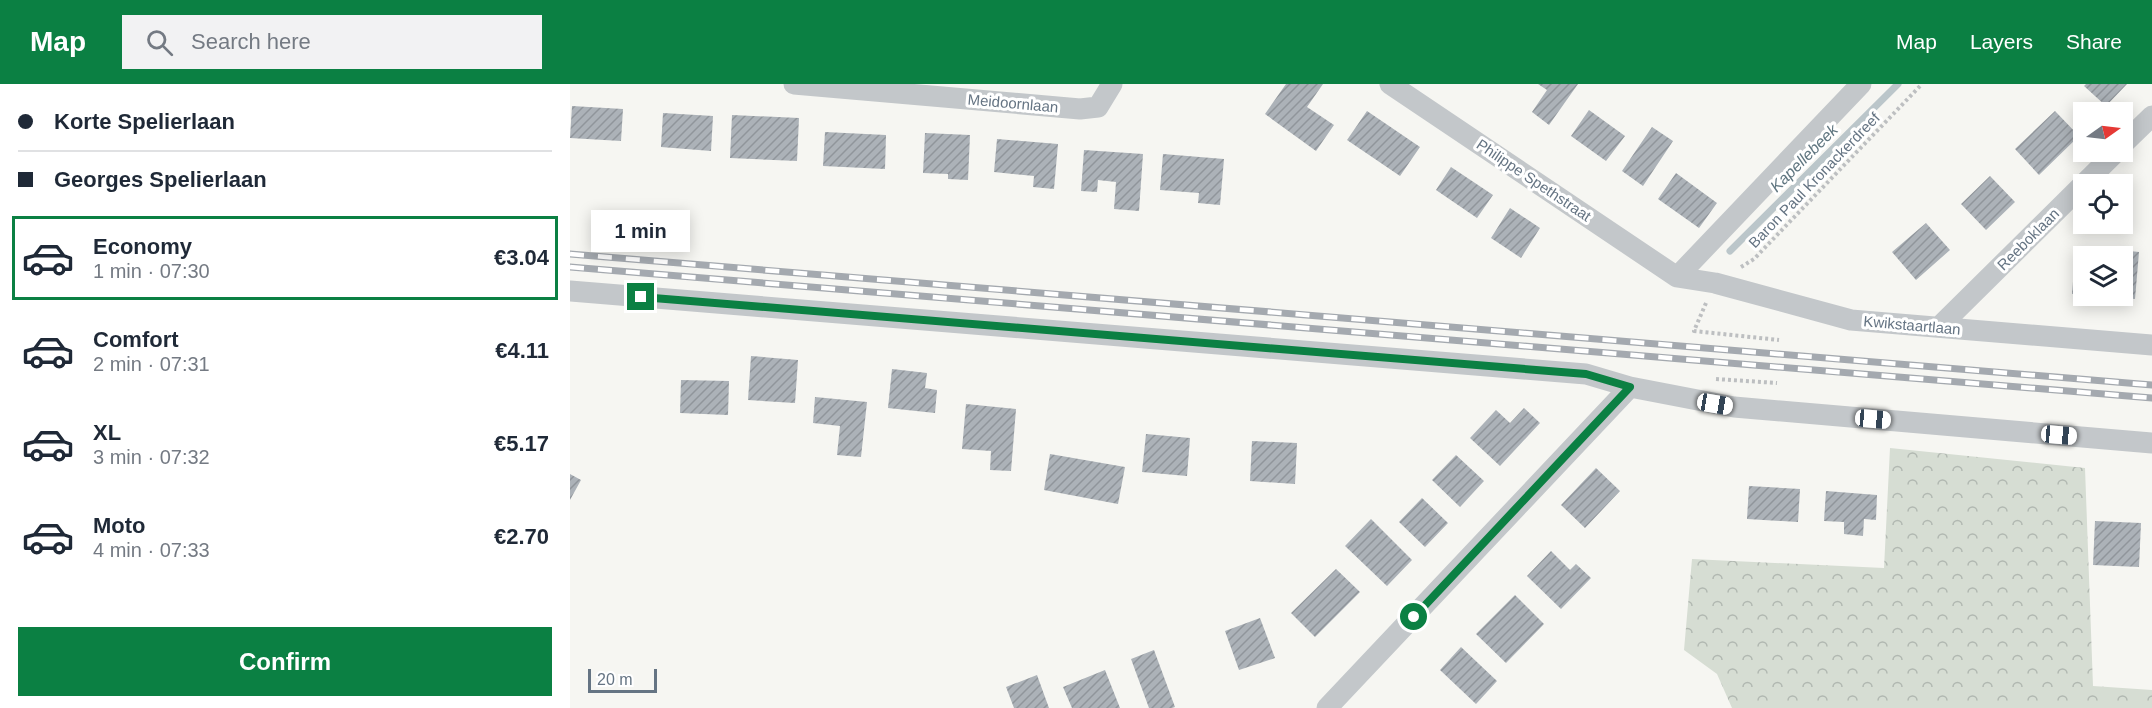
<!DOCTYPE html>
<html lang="en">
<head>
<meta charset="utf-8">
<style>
  :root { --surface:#fff; --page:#f2f2f3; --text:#1f2937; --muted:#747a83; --line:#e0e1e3; --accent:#0b8043 }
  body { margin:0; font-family:Arial,sans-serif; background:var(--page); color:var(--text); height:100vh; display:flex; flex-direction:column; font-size:22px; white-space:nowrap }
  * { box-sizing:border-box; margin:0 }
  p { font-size:20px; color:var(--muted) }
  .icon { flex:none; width:33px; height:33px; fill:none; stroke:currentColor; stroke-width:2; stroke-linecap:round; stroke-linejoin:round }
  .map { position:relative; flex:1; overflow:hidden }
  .details { display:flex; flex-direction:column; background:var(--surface); width:570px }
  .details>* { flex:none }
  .top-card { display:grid; align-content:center; height:132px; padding:0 18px; background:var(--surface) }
  .needle { width:39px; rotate:76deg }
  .buttons { position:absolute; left:1503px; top:18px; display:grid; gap:12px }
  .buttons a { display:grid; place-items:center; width:60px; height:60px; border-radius:0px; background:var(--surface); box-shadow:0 3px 15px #0003; font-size:30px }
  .scale { position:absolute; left:18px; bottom:15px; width:69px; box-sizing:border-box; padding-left:6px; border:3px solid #657483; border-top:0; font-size:16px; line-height:21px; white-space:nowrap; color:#657483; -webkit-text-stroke:4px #fff; paint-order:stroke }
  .end { position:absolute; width:27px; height:27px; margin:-14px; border:8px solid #0b8043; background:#fff; box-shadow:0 0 0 3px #fff }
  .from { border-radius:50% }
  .bubble { position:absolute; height:42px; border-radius:0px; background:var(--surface); box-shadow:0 3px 15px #0003; font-size:20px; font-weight:700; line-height:42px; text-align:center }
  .car { position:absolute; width:18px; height:36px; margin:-18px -9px; border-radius:8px; box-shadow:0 0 4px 2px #0007; background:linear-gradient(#fff 24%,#345 0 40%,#fff 0 76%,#345 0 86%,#fff 0) }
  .top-card b { display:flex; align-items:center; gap:21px; height:57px; font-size:22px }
  .top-card b+b { border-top:2px solid var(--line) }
  .top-card i { width:15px; height:15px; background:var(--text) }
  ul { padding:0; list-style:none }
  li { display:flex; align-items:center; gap:18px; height:84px; margin:0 12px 9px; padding:0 6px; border:3px solid transparent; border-radius:0px }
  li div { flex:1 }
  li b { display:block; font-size:22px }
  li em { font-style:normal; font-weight:700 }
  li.on { border-color:var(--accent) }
  li>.icon { width:54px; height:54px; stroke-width:1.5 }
  .action { display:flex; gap:12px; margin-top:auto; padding:12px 18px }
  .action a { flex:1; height:69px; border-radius:0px; background:var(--accent); color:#fff; font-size:24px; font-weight:700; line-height:69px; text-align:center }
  header { display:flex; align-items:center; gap:36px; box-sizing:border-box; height:84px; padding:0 30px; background:var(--accent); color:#fff }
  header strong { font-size:28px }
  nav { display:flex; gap:33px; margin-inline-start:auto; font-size:21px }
  .search { width:420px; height:54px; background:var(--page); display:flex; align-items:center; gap:15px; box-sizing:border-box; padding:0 21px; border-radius:0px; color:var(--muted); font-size:22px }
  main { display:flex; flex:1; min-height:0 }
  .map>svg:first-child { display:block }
  .forest { fill:url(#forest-crowns) }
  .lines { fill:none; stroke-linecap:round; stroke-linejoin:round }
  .stream { stroke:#bbc6ca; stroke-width:7 }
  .building { fill:url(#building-hatch) }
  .path { stroke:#bdbfc1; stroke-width:4; stroke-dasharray:3 3; stroke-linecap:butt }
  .street { stroke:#c3c7ca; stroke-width:21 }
  .rail-casing { stroke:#a4a9af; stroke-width:7 }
  .rail { stroke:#fff; stroke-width:4.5; stroke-dasharray:14; stroke-linecap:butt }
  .route { stroke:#0b8043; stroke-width:8 }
  .labels { text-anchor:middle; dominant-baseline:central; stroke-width:6; stroke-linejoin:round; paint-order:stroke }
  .street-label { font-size:15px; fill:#657483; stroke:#fff }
  .water-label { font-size:16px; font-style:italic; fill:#607680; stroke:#fff }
</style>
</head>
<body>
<header>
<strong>Map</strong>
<div class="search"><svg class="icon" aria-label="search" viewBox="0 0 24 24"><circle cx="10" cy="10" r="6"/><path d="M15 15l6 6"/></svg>Search here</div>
<nav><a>Map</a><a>Layers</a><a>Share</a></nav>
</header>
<main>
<section class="details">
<div class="top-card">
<b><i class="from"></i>Korte Spelierlaan</b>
<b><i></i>Georges Spelierlaan</b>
</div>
<ul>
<li class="on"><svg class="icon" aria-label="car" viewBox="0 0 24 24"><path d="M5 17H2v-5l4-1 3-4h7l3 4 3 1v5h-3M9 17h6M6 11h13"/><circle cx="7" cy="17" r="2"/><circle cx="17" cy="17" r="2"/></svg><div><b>Economy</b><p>1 min · 07:30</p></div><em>€3.04</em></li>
<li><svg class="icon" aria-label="car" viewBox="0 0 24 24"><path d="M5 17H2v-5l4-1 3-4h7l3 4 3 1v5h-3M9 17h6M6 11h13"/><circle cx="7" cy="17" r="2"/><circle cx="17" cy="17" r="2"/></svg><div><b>Comfort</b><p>2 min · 07:31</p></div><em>€4.11</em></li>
<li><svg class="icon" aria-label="car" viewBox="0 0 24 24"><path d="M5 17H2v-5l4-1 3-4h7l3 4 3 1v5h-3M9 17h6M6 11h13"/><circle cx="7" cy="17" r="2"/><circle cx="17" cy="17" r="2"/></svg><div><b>XL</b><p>3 min · 07:32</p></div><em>€5.17</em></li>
<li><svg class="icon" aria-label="car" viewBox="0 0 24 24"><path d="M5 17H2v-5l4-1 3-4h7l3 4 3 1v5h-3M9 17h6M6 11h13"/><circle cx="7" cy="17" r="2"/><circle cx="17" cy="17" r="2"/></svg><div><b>Moto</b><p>4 min · 07:33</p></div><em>€2.70</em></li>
</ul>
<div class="action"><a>Confirm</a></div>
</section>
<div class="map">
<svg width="1582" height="624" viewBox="0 0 1582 624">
  <defs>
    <pattern id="forest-crowns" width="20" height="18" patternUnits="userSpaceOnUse" patternTransform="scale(1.5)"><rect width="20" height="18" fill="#d6ddd3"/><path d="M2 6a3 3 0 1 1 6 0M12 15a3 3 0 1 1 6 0" fill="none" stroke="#b1b8b1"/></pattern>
    <pattern id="building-hatch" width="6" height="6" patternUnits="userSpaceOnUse" patternTransform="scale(1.5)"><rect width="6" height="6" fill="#acb2b8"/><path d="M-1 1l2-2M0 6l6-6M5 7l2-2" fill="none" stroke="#90959b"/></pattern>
  </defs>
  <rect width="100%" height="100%" fill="#f6f6f2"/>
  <path class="forest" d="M 1320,364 L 1515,384 L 1523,602 L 1582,606 L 1582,624 L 1162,624 L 1147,590 L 1114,566 L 1122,475 L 1314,484 Z"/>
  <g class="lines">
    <path class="stream" d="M 1160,167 L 1328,0"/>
  </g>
  <path class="building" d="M 716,0 L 753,0 L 737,23 L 764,41 L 746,67 L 695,30 Z
    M 968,0 L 1008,0 L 979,41 L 962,28 L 977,6 Z
    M 1516,0 L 1557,0 L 1536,22 L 1514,2 Z
    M 2,22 L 53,25 L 51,57 L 0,54 Z
    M 1019,26 L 1055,52 L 1036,77 L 1001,52 Z
    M 797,27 L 850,63 L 830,92 L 777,56 Z
    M 1485,27 L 1509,52 L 1469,91 L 1445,65 Z
    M 93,29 L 143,32 L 141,67 L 91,63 Z
    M 162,31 L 229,34 L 227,77 L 160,74 Z
    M 1082,43 L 1103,57 L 1073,102 L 1052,87 Z
    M 255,48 L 316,51 L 315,85 L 253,82 Z
    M 355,49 L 400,51 L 398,96 L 378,95 L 378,90 L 353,89 Z
    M 427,55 L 488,60 L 484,105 L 463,103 L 464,92 L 424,88 Z
    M 514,66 L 573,70 L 569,127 L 544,125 L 546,98 L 528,96 L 527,108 L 511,107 Z
    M 593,70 L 654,75 L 650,121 L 628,119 L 629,109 L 590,106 Z
    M 881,83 L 923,111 L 907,134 L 866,106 Z
    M 1106,89 L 1147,119 L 1129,144 L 1088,115 Z
    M 1420,92 L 1445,118 L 1416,146 L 1391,120 Z
    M 940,124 L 970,144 L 951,174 L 921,154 Z
    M 1356,139 L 1380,166 L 1346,196 L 1322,168 Z
    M 1541,165 L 1569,168 L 1565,215 L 1541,213 L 1541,212 L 1552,212 L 1552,172 L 1540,172 Z
    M 1505,173 L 1514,174 L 1514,211 L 1502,210 Z
    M 181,272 L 228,276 L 225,319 L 178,316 Z
    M 322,285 L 357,289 L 355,304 L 367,306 L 365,329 L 318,324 Z
    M 111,296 L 159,297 L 158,331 L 110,329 Z
    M 245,313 L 297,318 L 291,373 L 267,371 L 270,342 L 243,339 Z
    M 396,320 L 446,325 L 441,387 L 420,386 L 421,367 L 392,365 Z
    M 954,324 L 970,339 L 930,382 L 900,354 L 926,326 L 940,339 Z
    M 576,350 L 620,354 L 617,392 L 572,388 Z
    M 682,357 L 727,359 L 725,400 L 680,397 Z
    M 480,370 L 555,383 L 548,420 L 474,406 Z
    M 886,371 L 914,397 L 890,423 L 862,396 Z
    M 1026,384 L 1050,407 L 1015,444 L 991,421 Z
    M 0,390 L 11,396 L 0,416 Z
    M 1179,402 L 1230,405 L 1228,438 L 1177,435 Z
    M 1256,407 L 1307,411 L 1306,436 L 1294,435 L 1293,452 L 1274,450 L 1274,438 L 1254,437 Z
    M 852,414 L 878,439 L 855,463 L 829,438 Z
    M 801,435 L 842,476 L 817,502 L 775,462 Z
    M 1525,437 L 1571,439 L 1569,483 L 1523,481 Z
    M 981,467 L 1000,486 L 1006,480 L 1021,494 L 991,525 L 957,492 Z
    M 766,485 L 790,508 L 745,553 L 721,529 Z
    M 945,511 L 974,540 L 936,579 L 906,550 Z
    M 690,534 L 705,574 L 669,586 L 655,547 Z
    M 891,563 L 927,597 L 906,620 L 870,586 Z
    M 584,566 L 605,623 L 602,624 L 579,624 L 561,575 Z
    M 535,586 L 550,624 L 502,624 L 493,603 Z
    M 467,591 L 479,624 L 444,624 L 436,603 Z"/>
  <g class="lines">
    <path class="path" d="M 1171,183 L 1184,175 L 1352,0
      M 1136,219 L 1124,247 L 1209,256
      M 1146,295 L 1207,299"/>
    <path class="street" d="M 224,0 L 510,25 L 528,23 L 542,0
      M 820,0 L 1107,193 L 1145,199 L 1281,236 L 1582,261
      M 1552,61 L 1582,32
      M 1107,193 L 1291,0
      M 0,207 L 1016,290 L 1060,303 L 1164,323 L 1582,359
      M 1369,243 L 1546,68
      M 757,624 L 1060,303"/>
    <g class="rail-casing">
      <path id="rail" d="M 0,170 L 1582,301
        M 0,183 L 1582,314"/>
    </g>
    <use href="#rail" class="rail"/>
  </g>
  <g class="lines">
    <path class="route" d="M 71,213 L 1016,290 L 1060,303 L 844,533"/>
  </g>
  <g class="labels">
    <g class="street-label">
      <text transform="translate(443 19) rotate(5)">Meidoornlaan</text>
      <text transform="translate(964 96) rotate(34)">Philippe Spethstraat</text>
      <text transform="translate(1244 96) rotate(-46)">Baron Paul Kronackerdreef</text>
      <text transform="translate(1458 155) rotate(-45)">Reeboklaan</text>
      <text transform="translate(1342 241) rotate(5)">Kwikstaartlaan</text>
    </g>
    <g class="water-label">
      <text transform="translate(1234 74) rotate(-45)">Kapellebeek</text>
    </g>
  </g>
</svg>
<div class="buttons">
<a><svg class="needle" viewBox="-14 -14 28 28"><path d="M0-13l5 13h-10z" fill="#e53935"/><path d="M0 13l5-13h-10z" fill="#747a83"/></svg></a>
<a><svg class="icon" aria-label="locate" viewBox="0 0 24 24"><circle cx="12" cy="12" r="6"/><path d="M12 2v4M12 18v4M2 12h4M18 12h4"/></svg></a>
<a><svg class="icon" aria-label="layers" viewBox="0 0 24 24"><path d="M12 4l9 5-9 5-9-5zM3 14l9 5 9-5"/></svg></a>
</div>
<div class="scale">20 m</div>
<i class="end from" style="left:844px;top:533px"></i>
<i class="end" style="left:71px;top:213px"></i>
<div class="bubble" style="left:21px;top:126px;width:99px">1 min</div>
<i class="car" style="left:1145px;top:320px;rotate:100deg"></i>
<i class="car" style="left:1303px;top:335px;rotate:95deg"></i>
<i class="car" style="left:1489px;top:351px;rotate:95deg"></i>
</div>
</main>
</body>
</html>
